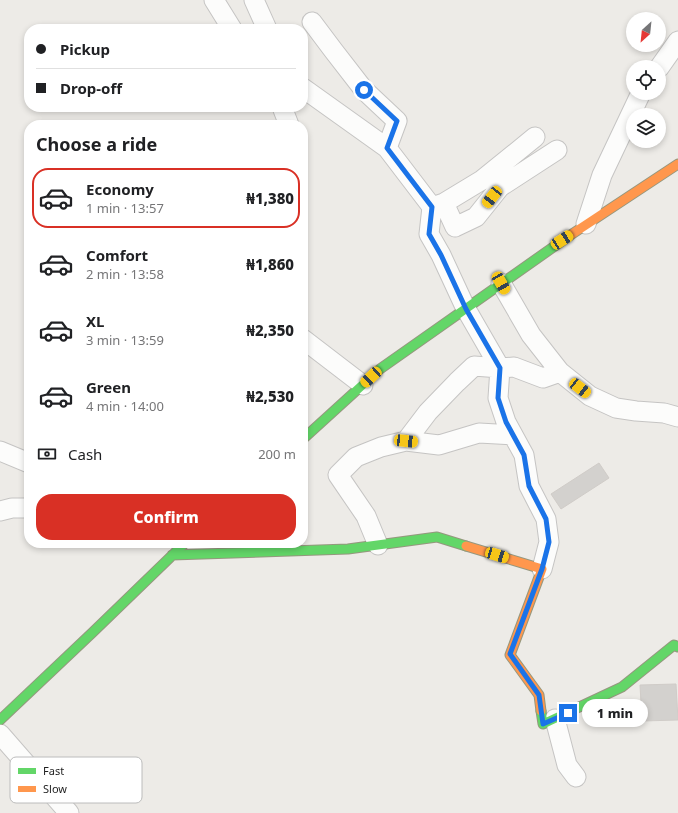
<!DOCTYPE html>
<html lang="en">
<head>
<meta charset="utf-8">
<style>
  :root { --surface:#fff; --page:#f6f6f6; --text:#202124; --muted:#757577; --line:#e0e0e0; --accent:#d93025 }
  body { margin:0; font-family:"Noto Sans",sans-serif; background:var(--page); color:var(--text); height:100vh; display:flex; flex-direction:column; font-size:15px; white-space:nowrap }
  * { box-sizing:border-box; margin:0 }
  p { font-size:13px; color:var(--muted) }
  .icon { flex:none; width:22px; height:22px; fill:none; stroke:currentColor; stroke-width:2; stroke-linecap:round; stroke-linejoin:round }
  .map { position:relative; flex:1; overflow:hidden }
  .side { position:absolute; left:24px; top:120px; width:284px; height:428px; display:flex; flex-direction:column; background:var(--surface); border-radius:16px; box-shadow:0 2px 6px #0003 }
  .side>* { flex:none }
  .top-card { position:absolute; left:24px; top:24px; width:284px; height:88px; border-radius:16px; box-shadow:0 2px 6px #0003; display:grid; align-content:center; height:88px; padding:0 12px; background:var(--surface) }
  .needle { width:26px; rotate:207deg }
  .fabs { position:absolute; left:626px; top:12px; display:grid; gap:8px }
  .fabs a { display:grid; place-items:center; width:40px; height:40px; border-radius:50%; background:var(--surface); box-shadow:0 2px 6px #0003; font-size:20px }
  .end { position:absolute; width:18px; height:18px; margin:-9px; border:5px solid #1a73e8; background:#fff; box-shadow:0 0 0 2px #fff }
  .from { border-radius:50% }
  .bubble { position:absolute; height:28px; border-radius:14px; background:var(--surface); box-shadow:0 2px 6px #0003; font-size:13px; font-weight:800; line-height:28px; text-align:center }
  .car { position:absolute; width:12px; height:24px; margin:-12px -6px; border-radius:5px; box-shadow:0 0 3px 1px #0007; background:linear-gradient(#f5c518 24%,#345 0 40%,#f5c518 0 76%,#345 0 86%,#f5c518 0) }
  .top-card b { display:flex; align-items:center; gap:14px; height:38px; font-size:15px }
  .top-card b+b { border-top:1px solid var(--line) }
  .top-card i { width:10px; height:10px; background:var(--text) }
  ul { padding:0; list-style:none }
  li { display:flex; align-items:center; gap:12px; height:60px; margin:0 8px 6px; padding:0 4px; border:2px solid transparent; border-radius:16px }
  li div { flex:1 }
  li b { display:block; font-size:15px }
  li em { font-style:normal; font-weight:800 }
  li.on { border-color:var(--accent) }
  li>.icon { width:36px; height:36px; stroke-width:1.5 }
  h2 { padding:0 12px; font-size:18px; line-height:48px }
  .pay { display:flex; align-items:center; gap:10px; height:44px; padding:0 12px; font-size:15px }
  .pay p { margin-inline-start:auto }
  .button { display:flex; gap:8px; margin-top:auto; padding:8px 12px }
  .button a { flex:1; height:46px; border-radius:16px; background:var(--accent); color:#fff; font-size:16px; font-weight:800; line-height:46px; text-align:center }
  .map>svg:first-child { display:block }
  .building { fill:#d3d1ce; stroke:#d0ccc8 }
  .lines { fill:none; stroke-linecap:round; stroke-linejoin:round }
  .street-casing { stroke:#c5c4c3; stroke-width:21 }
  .fast-casing { stroke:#95977e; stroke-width:11 }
  .slow-casing { stroke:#95977e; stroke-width:11 }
  .street { stroke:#fcfcfb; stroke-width:19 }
  .fast { stroke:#63d668; stroke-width:9 }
  .slow { stroke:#ff974d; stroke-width:9 }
  .route { stroke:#1a73e8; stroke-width:5 }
  .key { fill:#fff; stroke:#bcbcbc; stroke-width:1 }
  .key-label { font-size:11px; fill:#1e1e1e }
</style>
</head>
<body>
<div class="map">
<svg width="678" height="813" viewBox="0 0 678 813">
  <rect width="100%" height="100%" fill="#edebe7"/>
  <path class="building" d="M 599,463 L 609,478 L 561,509 L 551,494 Z
    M 676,684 L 678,720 L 642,721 L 640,685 Z"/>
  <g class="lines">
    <g class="street-casing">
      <path id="street" d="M 214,0 L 232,29
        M 254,0 L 267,29
        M 312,22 L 333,50 L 364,90 L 397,121 L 387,148
        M 659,68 L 678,41
        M 303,88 L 387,148 L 432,207 L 429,234 L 441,255 L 466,309 L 500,368 L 498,398 L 506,422 L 524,455 L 529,486 L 546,519 L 549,542 L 542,569
        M 282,107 L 289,125
        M 444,203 L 455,227 L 476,217 L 500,187 L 557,150
        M 432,207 L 444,203 L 482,180 L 535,137
        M 586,224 L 602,175 L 639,97 L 641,93
        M 501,283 L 531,335 L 560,372 L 590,396 L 616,408 L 636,411 L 664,413 L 678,417
        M 303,339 L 363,385
        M 406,441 L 428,412 L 457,382 L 474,366 L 500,368 L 514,367 L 543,378 L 560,372
        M 0,451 L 29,463
        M 0,511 L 12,508 L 29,508
        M 378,545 L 366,516 L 338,475 L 356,457 L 381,447 L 406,441 L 439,445 L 479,433 L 513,435
        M 555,719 L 567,765 L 576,777
        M 0,734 L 69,813"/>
    </g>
    <g class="fast-casing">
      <path id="fast" d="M 303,439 L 380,369 L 569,236
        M 172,555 L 348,549 L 437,537 L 466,546
        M 541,711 L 543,724 L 622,687 L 674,645 L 678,647
        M 0,720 L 93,632 L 185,543"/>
    </g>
    <g class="slow-casing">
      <path id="slow" d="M 569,236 L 678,164
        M 466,546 L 542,569 L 510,655 L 539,695 L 541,711"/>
    </g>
    <use href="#street" class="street"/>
    <use href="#fast" class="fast"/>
    <use href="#slow" class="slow"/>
  </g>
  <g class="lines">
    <path class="route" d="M 364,90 L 397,121 L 387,148 L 432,207 L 429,234 L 441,255 L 466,309 L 500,368 L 498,398 L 506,422 L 524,455 L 529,486 L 546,519 L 549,542 L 542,569 L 510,654 L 539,695 L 543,724 L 568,713"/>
  </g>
  <rect x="10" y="757" width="132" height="46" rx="6" class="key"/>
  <rect x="18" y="768" width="18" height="6" fill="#63d668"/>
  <rect x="18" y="786" width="18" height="6" fill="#ff974d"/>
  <g class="key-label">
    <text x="43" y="775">Fast</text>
    <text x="43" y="793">Slow</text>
  </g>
</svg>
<div class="fabs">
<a><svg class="needle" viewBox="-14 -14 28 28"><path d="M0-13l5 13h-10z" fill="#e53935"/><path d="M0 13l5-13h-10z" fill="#757577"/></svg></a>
<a><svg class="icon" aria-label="locate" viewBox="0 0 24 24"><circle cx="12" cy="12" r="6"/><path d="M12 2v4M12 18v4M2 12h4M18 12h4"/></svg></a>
<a><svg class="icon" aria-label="layers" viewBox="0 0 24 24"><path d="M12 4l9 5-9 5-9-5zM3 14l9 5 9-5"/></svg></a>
</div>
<i class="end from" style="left:364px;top:90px"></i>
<i class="end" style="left:568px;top:713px"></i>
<div class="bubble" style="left:582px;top:699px;width:66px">1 min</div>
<i class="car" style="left:492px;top:197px;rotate:218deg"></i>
<i class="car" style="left:562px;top:240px;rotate:57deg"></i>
<i class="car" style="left:501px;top:283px;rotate:150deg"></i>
<i class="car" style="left:371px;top:377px;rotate:227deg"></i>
<i class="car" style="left:580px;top:388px;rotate:128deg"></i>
<i class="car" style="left:406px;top:441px;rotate:96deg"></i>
<i class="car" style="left:497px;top:555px;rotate:107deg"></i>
<div class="top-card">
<b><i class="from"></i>Pickup</b>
<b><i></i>Drop-off</b>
</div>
<section class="side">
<h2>Choose a ride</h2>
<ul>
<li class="on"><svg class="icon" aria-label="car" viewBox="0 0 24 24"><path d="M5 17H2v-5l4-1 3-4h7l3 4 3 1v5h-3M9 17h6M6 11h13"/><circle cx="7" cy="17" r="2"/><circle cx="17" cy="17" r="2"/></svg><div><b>Economy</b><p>1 min · 13:57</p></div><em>₦1,380</em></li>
<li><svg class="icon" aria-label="car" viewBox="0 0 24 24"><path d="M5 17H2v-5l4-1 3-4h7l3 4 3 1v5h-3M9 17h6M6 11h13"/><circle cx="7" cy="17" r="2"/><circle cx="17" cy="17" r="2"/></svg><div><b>Comfort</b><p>2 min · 13:58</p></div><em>₦1,860</em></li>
<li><svg class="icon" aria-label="car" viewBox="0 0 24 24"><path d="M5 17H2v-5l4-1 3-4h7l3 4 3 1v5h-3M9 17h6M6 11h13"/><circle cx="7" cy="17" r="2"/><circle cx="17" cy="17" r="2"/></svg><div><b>XL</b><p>3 min · 13:59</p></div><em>₦2,350</em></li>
<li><svg class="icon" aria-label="car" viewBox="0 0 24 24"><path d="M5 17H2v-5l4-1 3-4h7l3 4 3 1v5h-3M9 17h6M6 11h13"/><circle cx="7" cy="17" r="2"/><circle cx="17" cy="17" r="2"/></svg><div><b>Green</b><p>4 min · 14:00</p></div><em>₦2,530</em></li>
</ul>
<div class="pay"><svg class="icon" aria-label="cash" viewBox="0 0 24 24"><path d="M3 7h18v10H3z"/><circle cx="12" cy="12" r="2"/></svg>Cash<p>200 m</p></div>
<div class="button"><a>Confirm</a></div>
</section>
</div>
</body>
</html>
